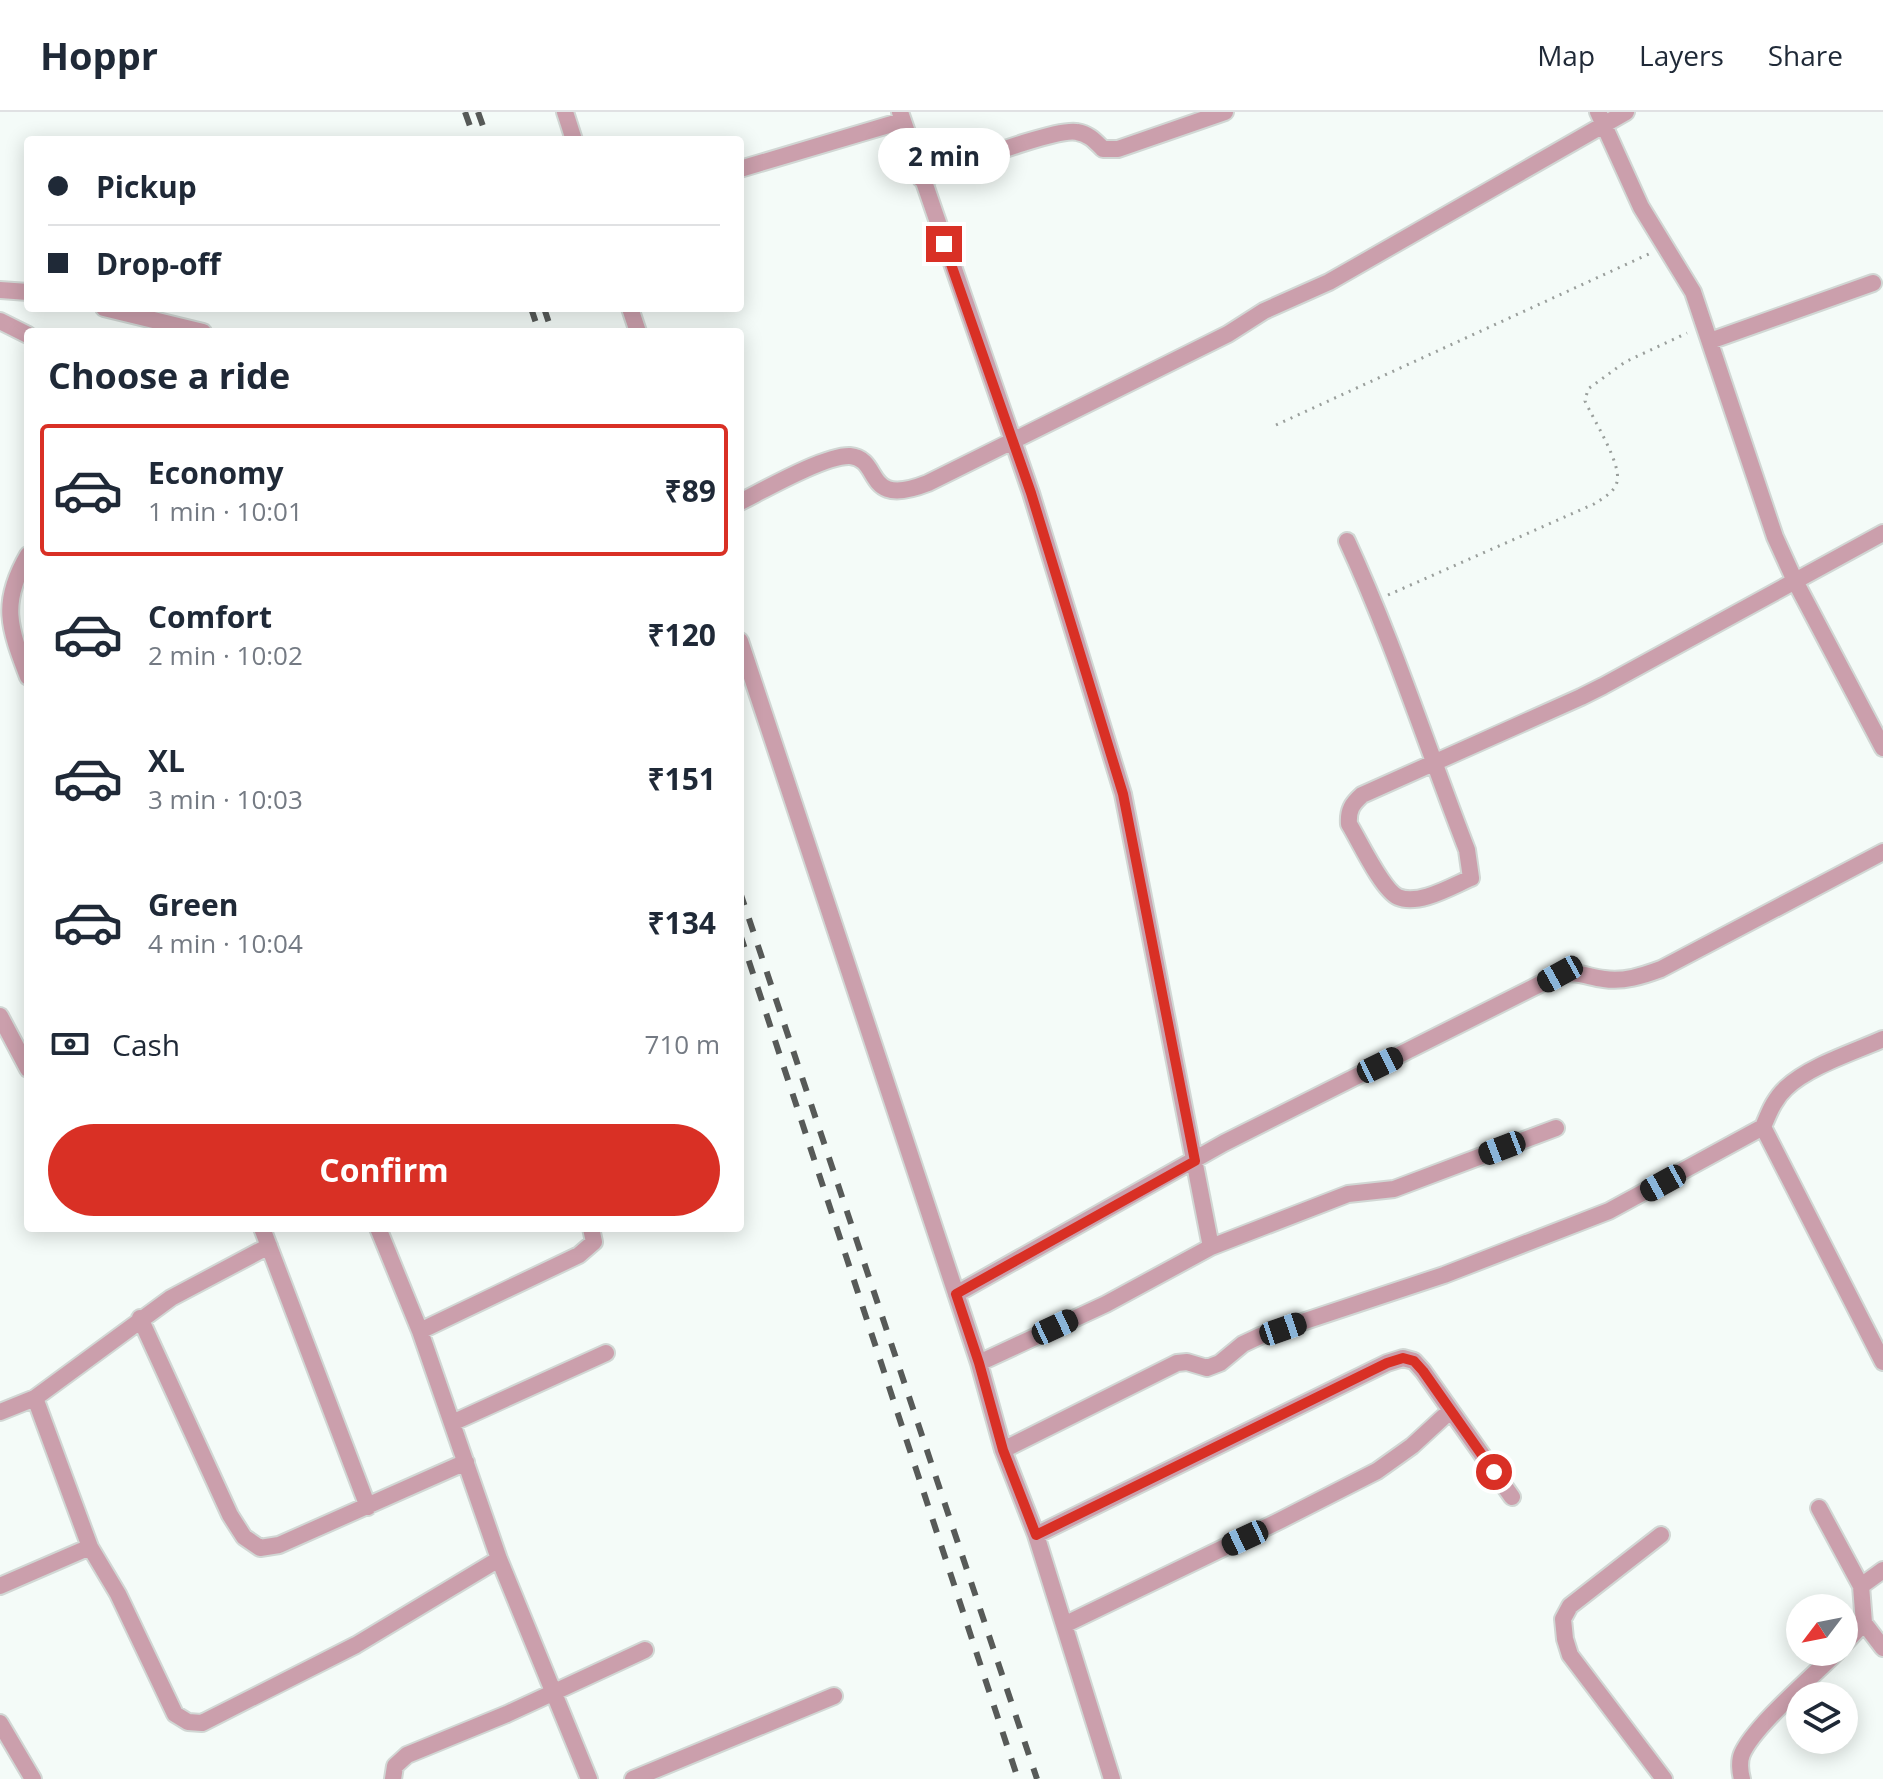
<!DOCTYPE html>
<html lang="en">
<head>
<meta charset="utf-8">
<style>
  :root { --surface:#fff; --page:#f6f6f7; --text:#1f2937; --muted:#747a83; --line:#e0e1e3; --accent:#d93025 }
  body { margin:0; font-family:"Open Sans",sans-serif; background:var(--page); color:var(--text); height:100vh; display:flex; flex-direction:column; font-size:30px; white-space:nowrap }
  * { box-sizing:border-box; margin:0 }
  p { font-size:26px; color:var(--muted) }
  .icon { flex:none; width:44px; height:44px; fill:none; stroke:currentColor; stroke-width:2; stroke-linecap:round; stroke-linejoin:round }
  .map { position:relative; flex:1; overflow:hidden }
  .drawer { position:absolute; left:24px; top:216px; width:720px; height:904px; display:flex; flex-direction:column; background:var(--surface); border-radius:8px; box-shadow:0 4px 20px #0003 }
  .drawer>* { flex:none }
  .top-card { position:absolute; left:24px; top:24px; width:720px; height:176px; border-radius:8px; box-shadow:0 4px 20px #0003; display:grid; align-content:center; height:176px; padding:0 24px; background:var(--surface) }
  .needle { width:52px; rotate:238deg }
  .buttons { position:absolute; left:1786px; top:1482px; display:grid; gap:16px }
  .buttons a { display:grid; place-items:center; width:72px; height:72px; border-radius:50%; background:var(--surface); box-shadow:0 4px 20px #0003; font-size:40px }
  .end { position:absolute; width:36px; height:36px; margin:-18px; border:10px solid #d93025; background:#fff; box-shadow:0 0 0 4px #fff }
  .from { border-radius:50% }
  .bubble { position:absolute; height:56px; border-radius:28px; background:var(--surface); box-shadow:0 4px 20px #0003; font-size:26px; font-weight:700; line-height:56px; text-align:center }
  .car { position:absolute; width:24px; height:48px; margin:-24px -12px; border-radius:10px; box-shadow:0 0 6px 2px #0007; background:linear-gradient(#222 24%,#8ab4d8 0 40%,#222 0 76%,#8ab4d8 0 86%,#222 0) }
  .top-card b { display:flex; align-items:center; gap:28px; height:76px; font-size:30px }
  .top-card b+b { border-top:2px solid var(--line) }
  .top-card i { width:20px; height:20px; background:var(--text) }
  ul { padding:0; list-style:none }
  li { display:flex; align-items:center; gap:24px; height:132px; margin:0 16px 12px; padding:0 8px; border:4px solid transparent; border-radius:8px }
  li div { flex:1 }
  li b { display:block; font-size:30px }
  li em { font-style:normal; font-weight:700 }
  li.current { border-color:var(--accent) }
  li>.icon { width:72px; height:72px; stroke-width:1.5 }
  h2 { padding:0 24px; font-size:36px; line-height:96px }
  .pay { display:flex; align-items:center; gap:20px; height:88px; padding:0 24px; font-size:30px }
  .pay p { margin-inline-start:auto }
  .cta { display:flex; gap:16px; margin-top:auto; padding:16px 24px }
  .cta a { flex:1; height:92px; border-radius:48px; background:var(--accent); color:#fff; font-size:32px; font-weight:700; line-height:92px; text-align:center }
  header { display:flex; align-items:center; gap:48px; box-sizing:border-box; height:112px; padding:0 40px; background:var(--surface); border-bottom:2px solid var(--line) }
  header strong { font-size:38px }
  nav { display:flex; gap:44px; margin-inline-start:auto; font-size:28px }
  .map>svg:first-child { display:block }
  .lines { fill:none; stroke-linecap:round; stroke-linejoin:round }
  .minor-casing { stroke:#d1d7d4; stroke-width:20 }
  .path { stroke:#9a9f9c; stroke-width:3; stroke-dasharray:2 6; stroke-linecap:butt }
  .minor { stroke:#cb9fac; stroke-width:16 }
  .rail { stroke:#575a58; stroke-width:6; stroke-dasharray:14 14; stroke-linecap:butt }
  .route { stroke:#d93025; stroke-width:10 }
</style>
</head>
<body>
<header>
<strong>Hoppr</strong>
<nav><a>Map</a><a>Layers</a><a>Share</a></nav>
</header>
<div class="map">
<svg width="1883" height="1667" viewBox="0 0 1883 1667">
  <rect width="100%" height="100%" fill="#f4fbf8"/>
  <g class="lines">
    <g class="minor-casing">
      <path id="minor" d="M 565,0 L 574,28
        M 900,0 L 1031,381 L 1123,682 L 1211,1135
        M 1598,0 L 1641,95 L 1693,180 L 1775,425 L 1795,469 L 1883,636
        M 740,57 L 902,9
        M 921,67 C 949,58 1055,15 1077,20 C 1089,22 1095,29 1103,37 L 1118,37 L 1225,0
        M 0,178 L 28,180
        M 104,196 L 203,220
        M 630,196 L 638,220
        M 0,209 L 28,223
        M 1710,229 L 1873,171
        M 740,390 C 764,378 825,343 850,344 C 883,347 862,397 928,371 L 1228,222 L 1264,199 L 1329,170 L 1626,0
        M 1347,429 C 1393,529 1427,635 1467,738 L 1471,766 C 1452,774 1419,794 1398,785 C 1382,778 1359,728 1349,712 C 1348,698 1352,692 1362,683 L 1581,585 L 1603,574 L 1883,421
        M 28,443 C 0,491 9,515 28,565
        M 740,529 L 979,1251 L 1003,1338 L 1036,1423 L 1112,1667
        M 0,904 L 28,957
        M 1763,1015 L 1883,1250
        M 262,1116 L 368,1395
        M 378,1116 L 420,1219 L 499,1447 L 589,1667
        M 956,1182 L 1224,1031 L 1560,862 C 1577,859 1588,865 1604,867 C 1624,870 1642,864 1661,857 L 1883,740
        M 140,1206 L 230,1403 L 244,1425 L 260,1436 L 279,1433 L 466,1350
        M 420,1219 L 579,1143 L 594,1130 L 591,1116
        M 979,1251 L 1106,1192 L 1211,1135 L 1348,1082 L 1394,1077 L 1556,1016
        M 35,1286 L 90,1435 L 118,1482 L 175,1602 L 188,1610 L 202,1611 L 356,1533 L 499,1447
        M 0,1300 L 35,1286 L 171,1186 L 269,1134
        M 452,1311 L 606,1241
        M 1003,1338 L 1177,1251 L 1187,1250 L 1207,1256 L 1220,1251 L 1243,1232 L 1260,1224 L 1444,1163 L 1609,1099 L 1763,1015 C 1769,1001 1774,987 1786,976 C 1809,954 1854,940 1883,927
        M 1819,1396 L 1861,1474 L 1864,1511 L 1883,1536
        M 1036,1423 L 1387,1251 L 1403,1246 L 1414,1249 L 1423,1259 L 1512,1385
        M 1661,1423 L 1570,1494 L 1563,1507 L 1565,1527 L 1570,1543 L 1664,1667
        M 0,1474 L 90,1435
        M 1861,1474 L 1883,1458
        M 1064,1513 L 1281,1408 L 1377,1359 L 1412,1334 L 1450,1299
        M 1844,1532 L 1864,1511
        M 0,1611 L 33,1667
        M 393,1667 L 395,1654 L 407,1643 L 507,1602 L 645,1538
        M 633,1667 L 834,1584
        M 1742,1667 C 1740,1660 1739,1649 1742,1642 C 1754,1614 1813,1564 1837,1540"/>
    </g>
    <path class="path" d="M 1276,313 L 1651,141
      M 1388,483 L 1594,392 C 1603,386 1614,381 1617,370 C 1622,352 1593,307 1585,289 L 1588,277 L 1625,250 L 1687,221"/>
    <use href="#minor" class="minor"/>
    <path class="rail" d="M 465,0 L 475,28
      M 478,0 L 488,28
      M 531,196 L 539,220
      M 544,196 L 552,220
      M 740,780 L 1037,1667
      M 740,822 L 1018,1667"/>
  </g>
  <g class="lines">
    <path class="route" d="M 944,132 L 1031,381 L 1123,682 L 1195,1049 L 956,1182 L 979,1251 L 1003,1338 L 1036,1423 L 1387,1251 L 1403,1246 L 1414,1249 L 1423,1259 L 1494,1360"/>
  </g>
</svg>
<div class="buttons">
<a><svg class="needle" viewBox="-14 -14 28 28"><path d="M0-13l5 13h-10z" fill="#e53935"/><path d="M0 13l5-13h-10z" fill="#747a83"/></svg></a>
<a><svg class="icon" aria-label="layers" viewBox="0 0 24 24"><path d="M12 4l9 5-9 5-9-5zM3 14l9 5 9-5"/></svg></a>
</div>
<i class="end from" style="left:1494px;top:1360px"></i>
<i class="end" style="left:944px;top:132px"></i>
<div class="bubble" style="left:878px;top:16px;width:132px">2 min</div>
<i class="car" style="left:1560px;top:862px;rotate:241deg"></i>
<i class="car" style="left:1380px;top:953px;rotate:64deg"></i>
<i class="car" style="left:1502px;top:1036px;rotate:249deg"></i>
<i class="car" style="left:1663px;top:1071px;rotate:241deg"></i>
<i class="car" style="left:1055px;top:1215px;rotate:65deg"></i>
<i class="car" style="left:1283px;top:1217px;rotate:71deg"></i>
<i class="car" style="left:1245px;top:1426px;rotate:245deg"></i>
<div class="top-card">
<b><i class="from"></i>Pickup</b>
<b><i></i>Drop-off</b>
</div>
<section class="drawer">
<h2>Choose a ride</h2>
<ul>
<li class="current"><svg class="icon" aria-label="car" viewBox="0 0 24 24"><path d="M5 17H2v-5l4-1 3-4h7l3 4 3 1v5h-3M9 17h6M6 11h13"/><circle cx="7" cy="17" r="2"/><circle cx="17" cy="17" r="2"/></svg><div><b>Economy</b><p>1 min · 10:01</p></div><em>₹89</em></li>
<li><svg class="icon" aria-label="car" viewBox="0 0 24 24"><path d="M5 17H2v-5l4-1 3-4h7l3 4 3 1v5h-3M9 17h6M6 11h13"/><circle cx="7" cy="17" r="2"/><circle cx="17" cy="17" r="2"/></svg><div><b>Comfort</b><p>2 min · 10:02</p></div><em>₹120</em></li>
<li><svg class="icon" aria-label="car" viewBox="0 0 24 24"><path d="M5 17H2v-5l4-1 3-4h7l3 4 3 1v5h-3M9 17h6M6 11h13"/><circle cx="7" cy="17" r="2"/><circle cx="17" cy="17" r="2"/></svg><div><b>XL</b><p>3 min · 10:03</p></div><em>₹151</em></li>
<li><svg class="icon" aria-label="car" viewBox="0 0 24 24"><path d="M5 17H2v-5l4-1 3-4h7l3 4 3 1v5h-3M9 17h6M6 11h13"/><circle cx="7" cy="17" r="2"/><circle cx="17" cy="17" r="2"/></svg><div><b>Green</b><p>4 min · 10:04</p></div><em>₹134</em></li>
</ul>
<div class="pay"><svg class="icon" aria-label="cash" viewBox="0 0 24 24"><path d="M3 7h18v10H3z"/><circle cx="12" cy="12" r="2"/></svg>Cash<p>710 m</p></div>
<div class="cta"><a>Confirm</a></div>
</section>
</div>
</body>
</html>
